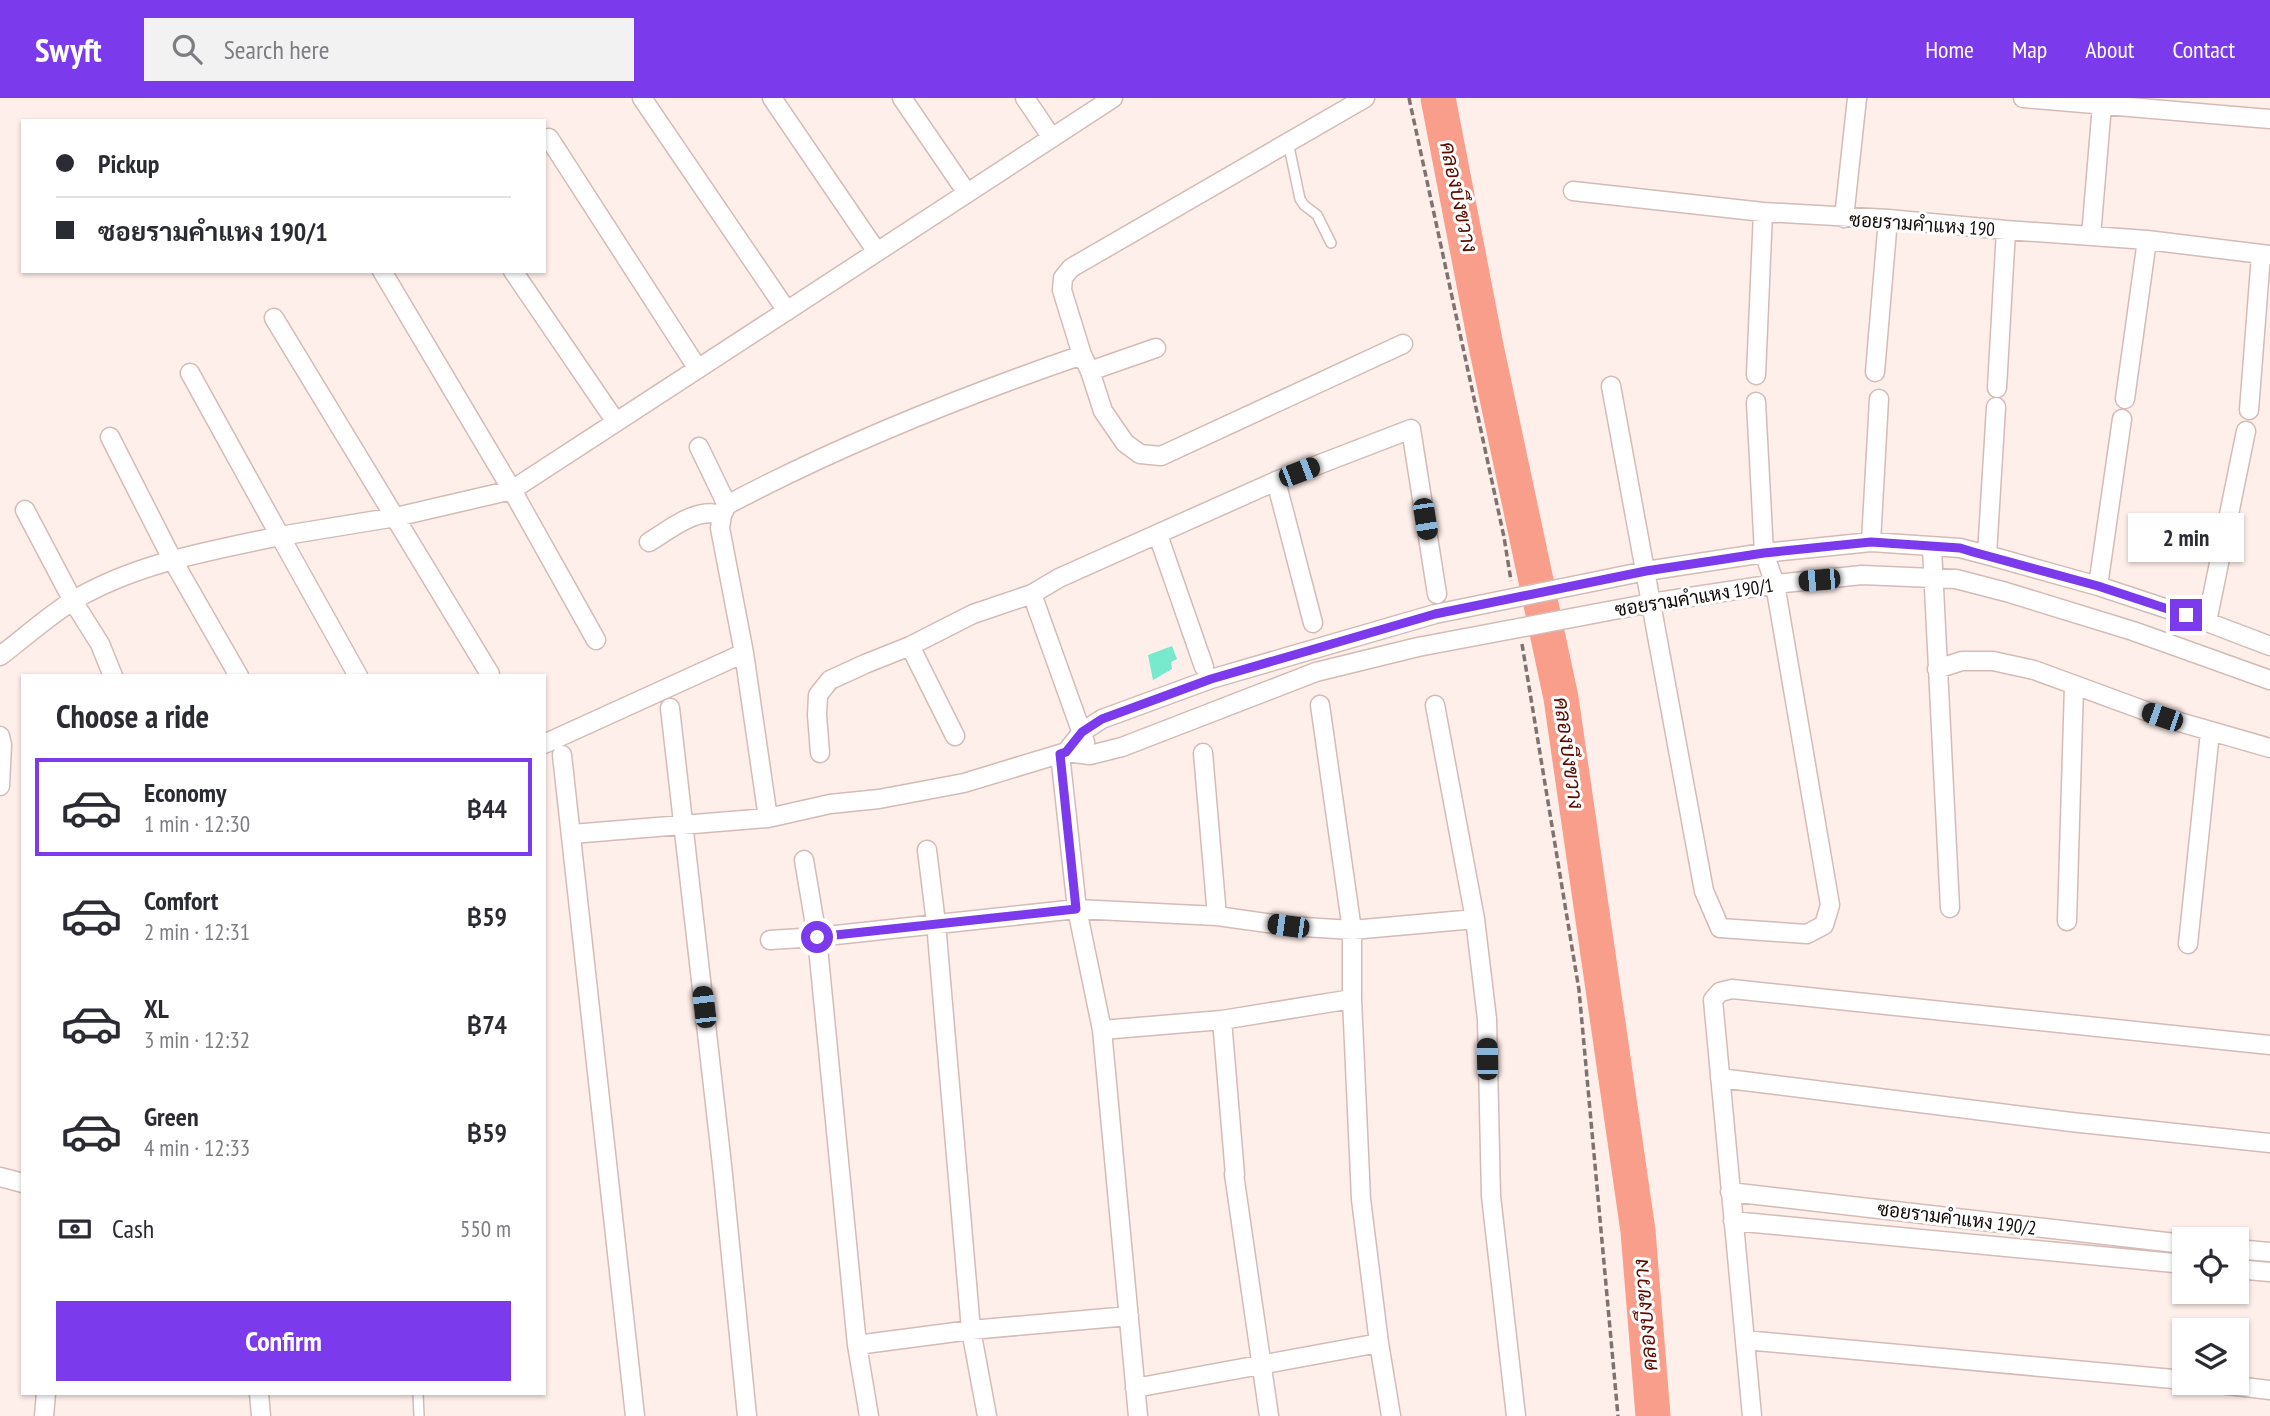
<!DOCTYPE html>
<html lang="en">
<head>
<meta charset="utf-8">
<style>
  :root { --surface:#fff; --page:#f2f2f3; --text:#2b2b33; --muted:#7c7c81; --line:#e1e1e2; --accent:#7c3aed }
  body { margin:0; font-family:"PT Sans Narrow",Sarabun,sans-serif; background:var(--page); color:var(--text); height:100vh; display:flex; flex-direction:column; font-size:26px; white-space:nowrap }
  * { box-sizing:border-box; margin:0 }
  p { font-size:23px; color:var(--muted) }
  .icon { flex:none; width:38px; height:38px; fill:none; stroke:currentColor; stroke-width:2; stroke-linecap:round; stroke-linejoin:round }
  .map { position:relative; flex:1; overflow:hidden }
  .panel { position:absolute; left:21px; top:576px; width:525px; height:721px; display:flex; flex-direction:column; background:var(--surface); border-radius:0px; box-shadow:0 2px 5px #0004 }
  .panel>* { flex:none }
  .hud { position:absolute; left:21px; top:21px; width:525px; height:154px; border-radius:0px; box-shadow:0 2px 5px #0004; display:grid; align-content:center; height:154px; padding:0 35px; background:var(--surface) }
  .fabs { position:absolute; left:2172px; top:1129px; display:grid; gap:14px }
  .fabs a { display:grid; place-items:center; width:77px; height:77px; border-radius:0px; background:var(--surface); box-shadow:0 2px 5px #0004; font-size:35px }
  .end { position:absolute; width:32px; height:32px; margin:-16px; border:9px solid #7c3aed; background:#fff; box-shadow:0 0 0 4px #fff }
  .from { border-radius:50% }
  .bubble { position:absolute; height:49px; border-radius:0px; background:var(--surface); box-shadow:0 2px 5px #0004; font-size:23px; font-weight:600; line-height:49px; text-align:center }
  .car { position:absolute; width:21px; height:42px; margin:-21px -10px; border-radius:9px; box-shadow:0 0 5px 2px #0007; background:linear-gradient(#222 24%,#8ab4d8 0 40%,#222 0 76%,#8ab4d8 0 86%,#222 0) }
  .hud b { display:flex; align-items:center; gap:24px; height:66px; font-size:26px }
  .hud b+b { border-top:2px solid var(--line) }
  .hud i { width:18px; height:18px; background:var(--text) }
  ul { padding:0; list-style:none }
  li { display:flex; align-items:center; gap:21px; height:98px; margin:0 14px 10px; padding:0 21px; border:4px solid transparent; border-radius:0px }
  li div { flex:1 }
  li b { display:block; font-size:26px }
  li em { font-style:normal; font-weight:600 }
  li.active { border-color:var(--accent) }
  li>.icon { width:63px; height:63px; stroke-width:1.5 }
  h2 { padding:0 35px; font-size:32px; line-height:84px }
  .pay { display:flex; align-items:center; gap:18px; height:77px; padding:0 35px; font-size:26px }
  .pay p { margin-inline-start:auto }
  .cta { display:flex; gap:14px; margin-top:auto; padding:14px 35px }
  .cta a { flex:1; height:80px; border-radius:0px; background:var(--accent); color:#fff; font-size:28px; font-weight:600; line-height:80px; text-align:center }
  header { display:flex; align-items:center; gap:42px; box-sizing:border-box; height:98px; padding:0 35px; background:var(--accent); color:#fff }
  header strong { font-size:33px }
  nav { display:flex; gap:38px; margin-inline-start:auto; font-size:24px }
  .search { width:490px; height:63px; background:var(--page); display:flex; align-items:center; gap:18px; box-sizing:border-box; padding:0 24px; border-radius:0px; color:var(--muted); font-size:26px }
  .map>svg:first-child { display:block }
  .lines { fill:none; stroke-linecap:round; stroke-linejoin:round }
  .river { stroke:#f99e8a; stroke-width:35 }
  .building { fill:#77e9cc }
  .lane-casing { stroke:#d4bbb6; stroke-width:12 }
  .street-casing { stroke:#d4bbb6; stroke-width:21 }
  .path { stroke:#7e7370; stroke-width:3.5; stroke-dasharray:7 3.5; stroke-linecap:butt }
  .lane { stroke:#fff; stroke-width:9 }
  .street { stroke:#fff; stroke-width:18 }
  .route { stroke:#7c3aed; stroke-width:9 }
  .labels { text-anchor:middle; dominant-baseline:central; stroke-width:6; stroke-linejoin:round; paint-order:stroke }
  .street-label { font-size:19px; fill:#120a08; stroke:#fff }
  .water-label { font-size:21px; font-style:italic; fill:#5d0d00; stroke:#fff }
</style>
</head>
<body>
<header>
<strong>Swyft</strong>
<div class="search"><svg class="icon" aria-label="search" viewBox="0 0 24 24"><circle cx="10" cy="10" r="6"/><path d="M15 15l6 6"/></svg>Search here</div>
<nav><a>Home</a><a>Map</a><a>About</a><a>Contact</a></nav>
</header>
<div class="map">
<svg width="2270" height="1318" viewBox="0 0 2270 1318">
  <rect width="100%" height="100%" fill="#feefeb"/>
  <g class="lines">
    <path class="river" d="M 1438,0 L 1486,248 L 1561,600 L 1638,1133 L 1653,1318"/>
  </g>
  <path class="building" d="M 1172,548 L 1177,561 L 1171,564 L 1172,571 L 1153,582 L 1148,557 Z"/>
  <g class="lines">
    <g class="lane-casing">
      <path id="lane" d="M 1288,44 L 1300,101 L 1304,107 L 1317,117 L 1331,145
        M 418,1295 L 419,1318"/>
    </g>
    <g class="street-casing">
      <path id="street" d="M 642,0 L 787,213
        M 772,0 L 877,154
        M 902,0 L 967,95
        M 1025,0 L 1052,40
        M 1365,0 L 1071,170 L 1063,180 L 1062,192 L 1082,257 L 1090,273 L 1103,313 L 1125,345 L 1140,356 L 1161,358 L 1403,246
        M 2023,0 L 2270,21
        M 549,40 L 698,271
        M 1573,93 L 1763,114 L 1888,121 L 2006,132 L 2147,142 L 2270,157
        M 1844,120 L 1857,0
        M 2091,138 L 2102,7
        M 382,173 L 512,392 L 596,542
        M 513,173 L 616,324
        M 274,220 L 490,576
        M 1090,273 L 1156,250
        M 1875,274 L 1888,121
        M 190,275 L 280,438 L 396,419 L 512,392 L 1113,0
        M 1756,277 L 1763,114
        M 1611,288 L 1704,793 L 1720,830 L 1807,836 L 1824,827 L 1830,807 L 1775,486 L 1764,455 L 1756,304
        M 1997,290 L 2006,132
        M 2125,301 L 2147,142
        M 2249,312 L 2261,157
        M 110,339 L 172,461 L 239,578
        M 699,349 L 727,407
        M 1276,383 L 1313,525
        M 25,412 L 73,503 L 100,546 L 113,578
        M 1158,437 L 1204,569
        M 649,444 C 671,431 695,409 722,417
        M 1871,444 L 1879,301
        M 1932,450 L 1950,810
        M 1987,457 L 1996,309
        M 2098,488 L 2122,321
        M 1032,496 L 1085,644
        M 2207,524 L 2246,333
        M 910,548 L 955,638
        M 0,558 C 24,540 48,518 74,502 C 137,465 209,453 280,438 L 358,578
        M 1937,571 L 1962,563 L 1993,563 L 2034,572 L 2162,619 L 2270,650
        M 1320,607 L 1352,832 L 1352,901 L 1361,1101 L 1379,1245 L 1391,1318
        M 1435,607 L 1475,821 L 1487,921 L 1491,1098 L 1516,1318
        M 670,610 L 722,1067 L 747,1318
        M 0,638 L 2,647 L 0,688
        M 544,646 L 744,555
        M 1066,654 L 1082,634 L 1102,621 L 1211,581 L 1435,516 L 1646,473 L 1764,455 L 1871,444 L 1960,450 L 1987,457 L 2098,488 L 2207,524 L 2270,548
        M 820,655 L 817,617 L 818,597 L 830,582 L 865,566 L 910,548 L 973,516 L 1032,496 L 1059,480 L 1276,383 L 1411,331 L 1437,496
        M 1203,655 L 1217,818
        M 1060,656 L 1077,811 L 1102,932 L 1138,1318
        M 562,657 L 635,1318
        M 768,720 L 744,555 L 720,430 L 722,417 L 727,407 C 840,347 960,299 1082,257
        M 572,736 L 768,720 L 830,706 L 879,701 L 964,685 L 1066,654 L 1090,657 L 1122,649 L 1316,574 L 1418,549 L 1651,505 L 1775,486 L 1862,477 L 1956,481 L 2006,494 L 2133,533 L 2270,582
        M 927,752 L 936,825 L 971,1232 L 987,1318
        M 804,762 L 817,839 L 1077,811 L 1217,818 L 1288,828 L 1352,832 L 1475,821
        M 2067,823 L 2074,588
        M 770,842 L 817,839 L 857,1247 L 869,1318
        M 2188,846 L 2210,634
        M 1222,922 L 1235,1077
        M 1102,932 L 1222,922 L 1352,901
        M 1720,980 L 2071,1024 L 2270,1045
        M 1234,1076 L 1269,1318
        M 0,1079 L 23,1085
        M 1730,1094 L 2184,1146
        M 1733,1123 L 2184,1166
        M 2236,1151 L 2270,1154
        M 2236,1171 L 2270,1174
        M 1745,1242 L 2184,1282
        M 857,1247 L 971,1232 L 1129,1218
        M 2203,1284 L 2270,1292
        M 1135,1290 L 1379,1245
        M 259,1295 L 261,1318
        M 44,1318 L 46,1295
        M 1752,1318 L 1713,902 L 1720,894 L 1732,891 L 2270,947"/>
    </g>
    <path class="path" d="M 1409,0 L 1504,439 L 1511,483
      M 1522,546 L 1579,892 L 1618,1318"/>
    <use href="#lane" class="lane"/>
    <use href="#street" class="street"/>
  </g>
  <g class="lines">
    <path class="route" d="M 817,839 L 1076,811 L 1060,656 L 1066,654 L 1082,634 L 1102,621 L 1211,581 L 1435,516 L 1646,473 L 1764,455 L 1871,444 L 1960,450 L 1973,454 L 2098,488 L 2186,517"/>
  </g>
  <g class="labels">
    <g class="street-label">
      <text transform="translate(1922 126) rotate(4)">ซอยรามคำแหง 190</text>
      <text transform="translate(1694 499) rotate(-9)">ซอยรามคำแหง 190/1</text>
      <text transform="translate(1957 1120) rotate(7)">ซอยรามคำแหง 190/2</text>
    </g>
    <g class="water-label">
      <text transform="translate(1459 99) rotate(78)">คลองบึงขวาง</text>
      <text transform="translate(1569 655) rotate(82)">คลองบึงขวาง</text>
      <text transform="translate(1645 1217) rotate(-95)">คลองบึงขวาง</text>
    </g>
  </g>
</svg>
<div class="fabs">
<a><svg class="icon" aria-label="locate" viewBox="0 0 24 24"><circle cx="12" cy="12" r="6"/><path d="M12 2v4M12 18v4M2 12h4M18 12h4"/></svg></a>
<a><svg class="icon" aria-label="layers" viewBox="0 0 24 24"><path d="M12 4l9 5-9 5-9-5zM3 14l9 5 9-5"/></svg></a>
</div>
<i class="end from" style="left:817px;top:839px"></i>
<i class="end" style="left:2186px;top:517px"></i>
<div class="bubble" style="left:2128px;top:415px;width:116px">2 min</div>
<i class="car" style="left:1299px;top:374px;rotate:69deg"></i>
<i class="car" style="left:1425px;top:421px;rotate:171deg"></i>
<i class="car" style="left:1819px;top:482px;rotate:265deg"></i>
<i class="car" style="left:2162px;top:619px;rotate:289deg"></i>
<i class="car" style="left:1288px;top:828px;rotate:278deg"></i>
<i class="car" style="left:704px;top:909px;rotate:353deg"></i>
<i class="car" style="left:1487px;top:961px;rotate:359deg"></i>
<div class="hud">
<b><i class="from"></i>Pickup</b>
<b><i></i>ซอยรามคำแหง 190/1</b>
</div>
<section class="panel">
<h2>Choose a ride</h2>
<ul>
<li class="active"><svg class="icon" aria-label="car" viewBox="0 0 24 24"><path d="M5 17H2v-5l4-1 3-4h7l3 4 3 1v5h-3M9 17h6M6 11h13"/><circle cx="7" cy="17" r="2"/><circle cx="17" cy="17" r="2"/></svg><div><b>Economy</b><p>1 min · 12:30</p></div><em>฿44</em></li>
<li><svg class="icon" aria-label="car" viewBox="0 0 24 24"><path d="M5 17H2v-5l4-1 3-4h7l3 4 3 1v5h-3M9 17h6M6 11h13"/><circle cx="7" cy="17" r="2"/><circle cx="17" cy="17" r="2"/></svg><div><b>Comfort</b><p>2 min · 12:31</p></div><em>฿59</em></li>
<li><svg class="icon" aria-label="car" viewBox="0 0 24 24"><path d="M5 17H2v-5l4-1 3-4h7l3 4 3 1v5h-3M9 17h6M6 11h13"/><circle cx="7" cy="17" r="2"/><circle cx="17" cy="17" r="2"/></svg><div><b>XL</b><p>3 min · 12:32</p></div><em>฿74</em></li>
<li><svg class="icon" aria-label="car" viewBox="0 0 24 24"><path d="M5 17H2v-5l4-1 3-4h7l3 4 3 1v5h-3M9 17h6M6 11h13"/><circle cx="7" cy="17" r="2"/><circle cx="17" cy="17" r="2"/></svg><div><b>Green</b><p>4 min · 12:33</p></div><em>฿59</em></li>
</ul>
<div class="pay"><svg class="icon" aria-label="cash" viewBox="0 0 24 24"><path d="M3 7h18v10H3z"/><circle cx="12" cy="12" r="2"/></svg>Cash<p>550 m</p></div>
<div class="cta"><a>Confirm</a></div>
</section>
</div>
</body>
</html>
